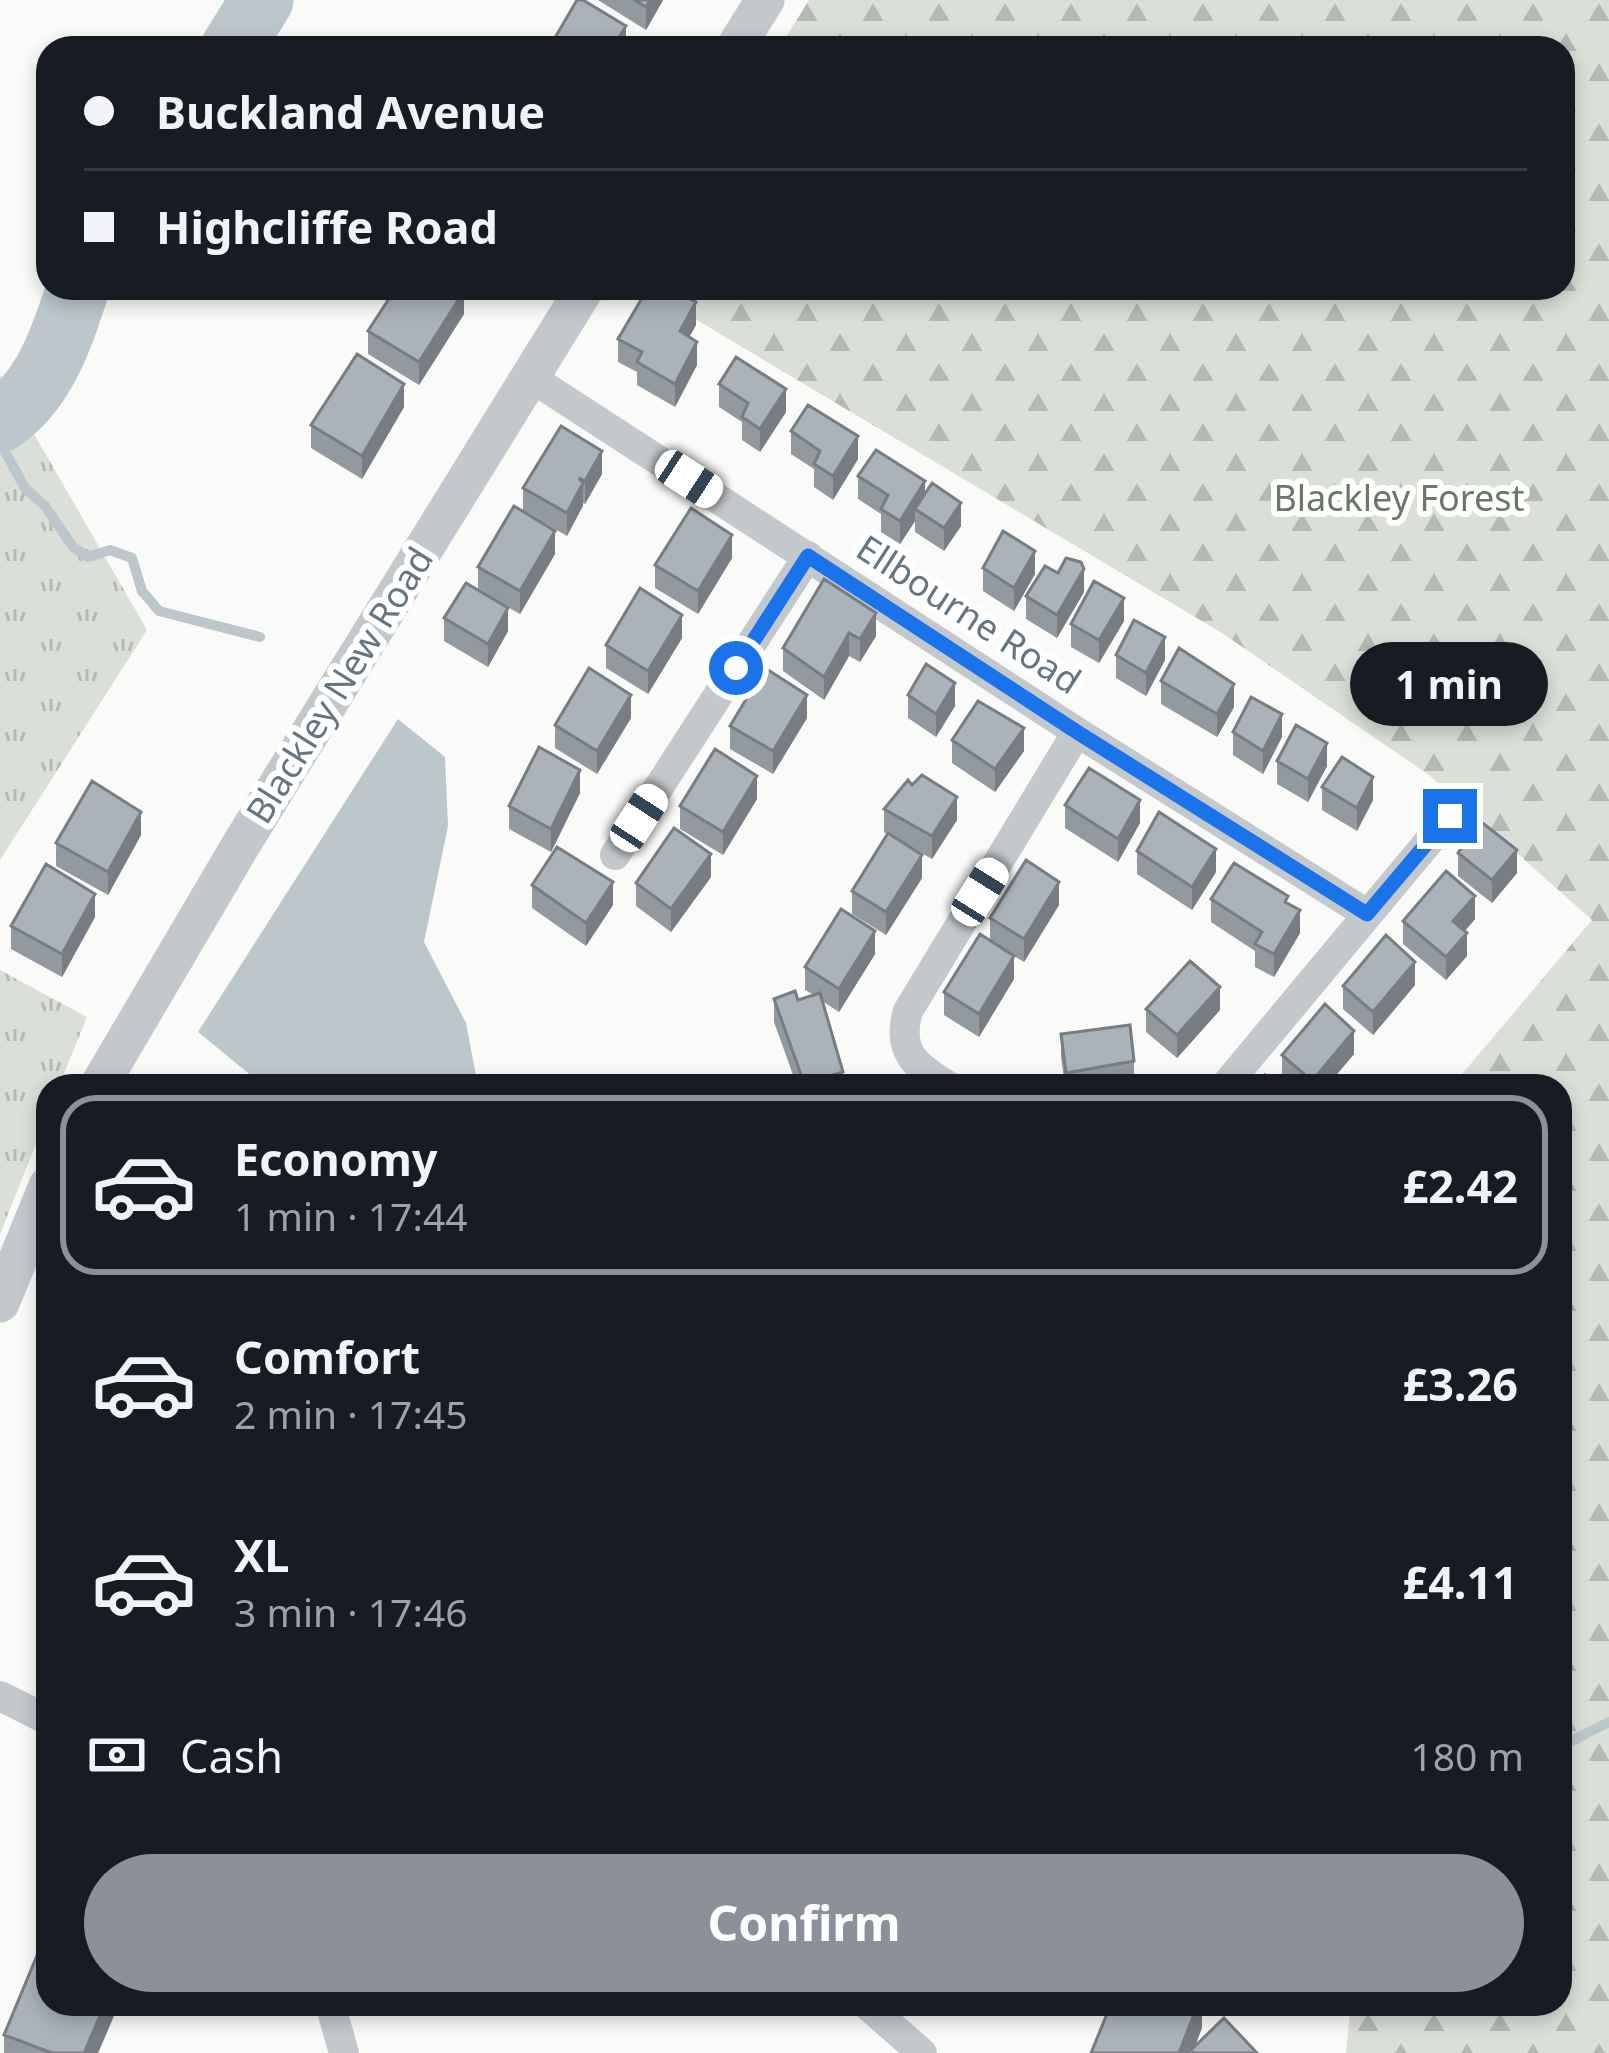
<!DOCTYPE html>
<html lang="en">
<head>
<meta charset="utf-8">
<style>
  :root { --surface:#171b24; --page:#242831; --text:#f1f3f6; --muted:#9ea1a6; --line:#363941; --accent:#8c9099 }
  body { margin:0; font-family:"Noto Sans",sans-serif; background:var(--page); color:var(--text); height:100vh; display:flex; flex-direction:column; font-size:45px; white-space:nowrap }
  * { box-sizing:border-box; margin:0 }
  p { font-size:39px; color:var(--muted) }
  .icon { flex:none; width:66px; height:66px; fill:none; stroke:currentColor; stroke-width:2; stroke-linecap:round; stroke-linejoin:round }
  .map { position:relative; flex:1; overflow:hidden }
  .sheet { position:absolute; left:36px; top:1074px; width:1536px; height:942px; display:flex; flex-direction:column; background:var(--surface); border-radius:36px; box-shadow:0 6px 18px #0003 }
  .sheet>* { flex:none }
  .top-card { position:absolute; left:36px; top:36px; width:1539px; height:264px; border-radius:36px; box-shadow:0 6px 18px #0003; display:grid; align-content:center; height:264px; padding:0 48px; background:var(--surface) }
  .end { position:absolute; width:54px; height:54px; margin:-27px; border:15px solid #1a73e8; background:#fff; box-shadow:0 0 0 6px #fff }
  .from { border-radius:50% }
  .bubble { position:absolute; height:84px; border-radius:42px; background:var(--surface); box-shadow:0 6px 18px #0003; font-size:39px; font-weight:700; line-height:84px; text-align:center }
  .car { position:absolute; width:36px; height:72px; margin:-36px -18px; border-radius:15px; box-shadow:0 0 9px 3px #0007; background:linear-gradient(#fff 24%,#345 0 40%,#fff 0 76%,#345 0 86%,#fff 0) }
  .top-card b { display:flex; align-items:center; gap:42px; height:114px; font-size:45px }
  .top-card b+b { border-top:3px solid var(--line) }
  .top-card i { width:30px; height:30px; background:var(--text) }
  ul { padding:21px 0 0; list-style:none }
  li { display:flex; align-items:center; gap:36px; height:180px; margin:0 24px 18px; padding:0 24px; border:6px solid transparent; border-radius:36px }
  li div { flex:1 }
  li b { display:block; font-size:45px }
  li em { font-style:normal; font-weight:700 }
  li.active { border-color:var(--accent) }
  li>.icon { width:108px; height:108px; stroke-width:1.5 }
  .pay { display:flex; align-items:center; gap:30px; height:132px; padding:0 48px; font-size:45px }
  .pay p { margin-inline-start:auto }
  .cta { display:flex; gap:24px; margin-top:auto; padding:24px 48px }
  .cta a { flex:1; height:138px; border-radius:72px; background:var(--accent); color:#fff; font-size:48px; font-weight:700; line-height:138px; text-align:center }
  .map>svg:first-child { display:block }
  .grass { fill:url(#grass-tufts) }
  .forest { fill:url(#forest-firs) }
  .water { fill:#bbc7cb }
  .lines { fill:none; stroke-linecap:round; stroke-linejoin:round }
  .stream { stroke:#bbc7cb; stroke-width:10 }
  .river { stroke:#bbc7cb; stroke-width:63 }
  .minor { stroke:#c3c8cc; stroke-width:30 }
  .tertiary { stroke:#c3c8cc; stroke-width:39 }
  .wall { fill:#929a9f }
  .shaded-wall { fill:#777d82 }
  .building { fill:#aab3b9; stroke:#777d82; stroke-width:3 }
  .route { stroke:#1a73e8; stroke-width:15 }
  .labels { text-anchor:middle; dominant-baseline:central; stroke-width:12; stroke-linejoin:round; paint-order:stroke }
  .park-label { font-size:36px; fill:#687a64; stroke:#fff }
  .street-label { font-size:36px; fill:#657683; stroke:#fff }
</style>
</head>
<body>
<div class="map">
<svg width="1609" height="2053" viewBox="0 0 1609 2053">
  <defs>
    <pattern id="grass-tufts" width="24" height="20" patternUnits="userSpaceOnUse" patternTransform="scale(3)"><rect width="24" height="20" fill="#dadfd7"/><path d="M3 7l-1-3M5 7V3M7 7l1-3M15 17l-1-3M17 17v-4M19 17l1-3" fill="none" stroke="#b4b9b4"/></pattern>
    <pattern id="forest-firs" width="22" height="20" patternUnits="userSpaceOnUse" patternTransform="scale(3)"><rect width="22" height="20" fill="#dadfd7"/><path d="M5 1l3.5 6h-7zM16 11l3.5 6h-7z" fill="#b4b9b4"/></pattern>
  </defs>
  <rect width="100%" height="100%" fill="#fafaf8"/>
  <path class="grass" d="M 0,375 L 147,630 L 0,860 Z
    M 0,970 L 87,1017 L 59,1086 L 48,1086 L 48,1114 L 0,1234 Z"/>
  <path class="forest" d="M 809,0 L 1609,0 L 1609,2053 L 1346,2053 L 1350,2014 L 1339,2004 L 1560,2004 L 1560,1086 L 1452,1086 L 1592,920 L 1429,775 L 1222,633 L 643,288 L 1563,288 L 1563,48 L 779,48 Z"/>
  <path class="water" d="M 398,719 L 445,757 L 448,826 L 424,942 L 466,1023 L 478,1086 L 264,1086 L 198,1032 Z"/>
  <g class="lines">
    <path class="stream" d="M 0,443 L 25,488 L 45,506 L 73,547 L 88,557 L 110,550 L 132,558 L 142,591 L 159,611 L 260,637
      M 1560,1747 L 1609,1722"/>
    <path class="river" d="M 232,48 L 262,0
      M 0,421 C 45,391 62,337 78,288"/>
    <path class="minor" d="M 530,377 L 1077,732 L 1367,914
      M 615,855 L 808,556
      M 948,1086 C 916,1067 896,1051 908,1011 L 1077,732
      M 1225,1086 L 1450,816
      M 0,1696 L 48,1720
      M 330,2004 L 344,2053
      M 866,2004 L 922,2053"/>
    <path class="tertiary" d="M 735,48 L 765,0
      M 99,1086 L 242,843 L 585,288
      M 0,1303 L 48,1186"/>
  </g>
  <path class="wall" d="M 598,0 L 663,0 L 646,30 Z
    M 460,288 L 482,288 L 476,298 Z
    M 464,314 L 419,385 L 368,354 L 368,331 Z
    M 696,325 L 689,337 L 697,365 L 675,407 L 637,385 L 637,372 L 618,362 L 618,339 Z
    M 719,384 L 786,412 L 760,452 L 742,440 L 742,422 L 719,407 Z
    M 404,407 L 362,479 L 311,448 L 311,425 Z
    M 791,431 L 858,459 L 833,500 L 814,487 L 814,469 L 791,454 Z
    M 602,474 L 585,504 L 583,503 L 567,536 L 523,511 L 523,488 Z
    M 858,476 L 925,493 L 961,526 L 944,551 L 915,532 L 915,521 L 900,544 L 881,532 L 881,514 L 858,499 Z
    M 555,554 L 520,614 L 478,590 L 478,567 Z
    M 732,558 L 698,614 L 655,588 L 655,565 Z
    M 983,568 L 1035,574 L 1014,611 L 983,591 Z
    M 824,579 L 876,636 L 860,662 L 849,656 L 824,700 L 783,671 L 783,648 Z
    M 1084,592 L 1057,638 L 1026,619 L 1026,596 Z
    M 444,618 L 508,631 L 488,667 L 444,641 Z
    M 1124,621 L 1099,663 L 1071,647 L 1071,624 Z
    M 682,638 L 648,694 L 606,668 L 606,645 Z
    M 1116,655 L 1165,660 L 1146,696 L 1116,678 Z
    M 1161,681 L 1234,707 L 1217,737 L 1161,704 Z
    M 908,695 L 955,706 L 936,737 L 908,718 Z
    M 631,718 L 597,774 L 555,748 L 555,725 Z
    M 807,718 L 773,774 L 730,749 L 730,726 Z
    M 1233,732 L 1282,737 L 1263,774 L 1233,755 Z
    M 952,740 L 1024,751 L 995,792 L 952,763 Z
    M 1277,761 L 1327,766 L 1308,802 L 1277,784 Z
    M 912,785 L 957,820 L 932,859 L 900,841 L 922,878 L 886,935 L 852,914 L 852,891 L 887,834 L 884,832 L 884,809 Z
    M 1322,787 L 1373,800 L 1357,831 L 1322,810 Z
    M 580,793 L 551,852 L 509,829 L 509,806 Z
    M 757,799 L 723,855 L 680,829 L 680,806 Z
    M 1065,805 L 1140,823 L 1118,862 L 1065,828 Z
    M 141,835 L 108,895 L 56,866 L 56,843 Z
    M 1137,851 L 1216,872 L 1192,910 L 1137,874 Z
    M 1458,853 L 1517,873 L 1492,903 L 1458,876 Z
    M 711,877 L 671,932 L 636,906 L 636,883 Z
    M 532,885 L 613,905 L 586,946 L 532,908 Z
    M 1211,899 L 1288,904 L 1300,933 L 1274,977 L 1255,967 L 1255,951 L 1211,922 Z
    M 1059,905 L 1024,962 L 1014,956 L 1014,979 L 979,1037 L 944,1015 L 944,992 L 990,940 L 990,918 Z
    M 95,917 L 62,977 L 11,949 L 11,926 Z
    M 1475,919 L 1465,931 L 1467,956 L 1446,980 L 1403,944 L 1403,921 Z
    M 875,954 L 839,1012 L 822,1001 L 843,1082 L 865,1086 L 797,1086 L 774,1022 L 774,999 L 798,1000 L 814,995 L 805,990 L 805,967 Z
    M 1415,985 L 1373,1035 L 1343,1009 L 1343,986 Z
    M 1146,1009 L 1220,1010 L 1177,1058 L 1146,1032 Z
    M 1061,1034 L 1134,1061 L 1134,1084 L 1124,1086 L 1065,1086 L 1061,1057 Z
    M 1354,1054 L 1327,1086 L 1291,1086 L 1282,1078 L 1282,1055 Z
    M 119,2004 L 98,2053 L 4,2053 L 4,2035 Z"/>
  <path class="shaded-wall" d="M 650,0 L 663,0 L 646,30 L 646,7 Z
    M 626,26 L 626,48 L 612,48 Z
    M 464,291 L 464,314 L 419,385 L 419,362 Z
    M 696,302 L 696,325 L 680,354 L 680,331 Z
    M 697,342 L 697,365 L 675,407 L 675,384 Z
    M 404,384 L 404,407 L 362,479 L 362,456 Z
    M 786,389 L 786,412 L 760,452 L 760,429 Z
    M 858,436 L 858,459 L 833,500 L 833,476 Z
    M 602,451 L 602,474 L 585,504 L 585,481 Z
    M 925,481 L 925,504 L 915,509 L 915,521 L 900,544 L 900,521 Z
    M 583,483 L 583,506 L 567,536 L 567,513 Z
    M 961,503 L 961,526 L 944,551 L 944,528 Z
    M 555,531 L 555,554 L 520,614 L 520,591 Z
    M 732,535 L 732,558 L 698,614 L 698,591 Z
    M 1035,551 L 1035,574 L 1014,611 L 1014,588 Z
    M 1084,569 L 1084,592 L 1057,638 L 1057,615 Z
    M 1124,598 L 1124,621 L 1099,663 L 1099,640 Z
    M 508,608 L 508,631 L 488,667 L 488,644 Z
    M 876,613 L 876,636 L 860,662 L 860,639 Z
    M 682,615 L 682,638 L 648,694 L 648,671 Z
    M 849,633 L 849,656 L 824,700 L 824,677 Z
    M 1165,637 L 1165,660 L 1146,696 L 1146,673 Z
    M 955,683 L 955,706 L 936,737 L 936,714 Z
    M 1234,684 L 1234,707 L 1217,737 L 1217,714 Z
    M 631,695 L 631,718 L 597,774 L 597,751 Z
    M 807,695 L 807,718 L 773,774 L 773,751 Z
    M 1282,714 L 1282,737 L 1263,774 L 1263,751 Z
    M 1024,728 L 1024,751 L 995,792 L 995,769 Z
    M 1327,743 L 1327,766 L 1308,802 L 1308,779 Z
    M 580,770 L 580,793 L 551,852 L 551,829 Z
    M 757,776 L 757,799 L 723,855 L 723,832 Z
    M 1373,777 L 1373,800 L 1357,831 L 1357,808 Z
    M 957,797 L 957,820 L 932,859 L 932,836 Z
    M 1140,800 L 1140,823 L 1118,862 L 1118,839 Z
    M 141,812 L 141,835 L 108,895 L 108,872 Z
    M 1216,849 L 1216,872 L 1192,910 L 1192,887 Z
    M 1517,850 L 1517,873 L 1492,903 L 1492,880 Z
    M 711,854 L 711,877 L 671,932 L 671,909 Z
    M 922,855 L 922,878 L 886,935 L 886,912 Z
    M 613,882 L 613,905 L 586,946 L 586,923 Z
    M 1059,882 L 1059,905 L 1024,962 L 1024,939 Z
    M 95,894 L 95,917 L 62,977 L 62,954 Z
    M 1475,896 L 1475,919 L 1453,944 L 1453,921 Z
    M 1300,910 L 1300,933 L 1274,977 L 1274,954 Z
    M 875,931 L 875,954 L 839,1012 L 839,989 Z
    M 1467,933 L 1467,956 L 1446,980 L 1446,957 Z
    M 1014,956 L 1014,979 L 979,1037 L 979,1014 Z
    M 1415,962 L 1415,985 L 1373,1035 L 1373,1012 Z
    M 1220,987 L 1220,1010 L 1177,1058 L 1177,1035 Z
    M 1354,1031 L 1354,1054 L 1327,1086 L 1312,1086 L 1312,1081 Z
    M 843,1072 L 843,1086 L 804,1086 L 804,1083 Z
    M 105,2004 L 119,2004 L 98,2053 L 84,2053 Z
    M 1198,2004 L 1202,2004 L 1202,2028 L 1193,2052 L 1191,2050 L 1191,2053 L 1179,2053 Z"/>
  <path class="building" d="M 577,0 L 583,0 L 626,26 L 612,48 L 549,48 Z
    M 635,0 L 650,0 L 646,7 Z
    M 396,288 L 459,288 L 464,291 L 419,362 L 368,331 Z
    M 648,288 L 669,288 L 696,302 L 680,331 L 697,342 L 675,384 L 637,362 L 642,352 L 618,339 Z
    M 357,354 L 404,384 L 362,456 L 311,425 Z
    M 736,357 L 786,389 L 760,429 L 742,417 L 748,403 L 719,384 Z
    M 808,405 L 858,436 L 833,476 L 814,464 L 820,451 L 791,431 Z
    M 561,426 L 602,451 L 585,481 L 579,478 L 583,483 L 567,513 L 523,488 Z
    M 876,450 L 925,481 L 900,521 L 881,509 L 888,495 L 858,476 Z
    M 932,483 L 961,503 L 944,528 L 915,509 Z
    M 514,506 L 555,531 L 520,591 L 478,567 Z
    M 691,508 L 732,535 L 698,591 L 655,565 Z
    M 1003,531 L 1035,551 L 1014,588 L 983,568 Z
    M 1066,558 L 1081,562 L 1084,569 L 1057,615 L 1026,596 L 1045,566 L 1058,573 Z
    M 824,579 L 876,613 L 860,639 L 849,633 L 824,677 L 783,648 Z
    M 1094,581 L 1124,598 L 1099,640 L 1071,624 Z
    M 466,583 L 508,608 L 488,644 L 444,618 Z
    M 640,588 L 682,615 L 648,671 L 606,645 Z
    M 1134,620 L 1165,637 L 1146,673 L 1116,655 Z
    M 1179,648 L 1234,684 L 1217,714 L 1161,681 Z
    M 926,664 L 955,683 L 936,714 L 908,695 Z
    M 589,668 L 631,695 L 597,751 L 555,725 Z
    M 765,668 L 807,695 L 773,751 L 730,726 Z
    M 1251,697 L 1282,714 L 1263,751 L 1233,732 Z
    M 978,701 L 1024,728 L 995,769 L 952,740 Z
    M 1296,725 L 1327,743 L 1308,779 L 1277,761 Z
    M 539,747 L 580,770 L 551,829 L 509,806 Z
    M 715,749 L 757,776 L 723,832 L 680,806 Z
    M 1342,757 L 1373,777 L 1357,808 L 1322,787 Z
    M 1089,768 L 1140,800 L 1118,839 L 1065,805 Z
    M 922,775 L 957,797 L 932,836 L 884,809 L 908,780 L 912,785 Z
    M 92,781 L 141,812 L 108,872 L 56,843 Z
    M 1159,812 L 1216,849 L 1192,887 L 1137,851 Z
    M 1480,821 L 1517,850 L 1492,880 L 1458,853 Z
    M 674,828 L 711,854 L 671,909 L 636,883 Z
    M 888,833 L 922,855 L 886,912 L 852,891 Z
    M 557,847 L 613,882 L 586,923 L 532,885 Z
    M 1026,860 L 1059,882 L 1024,939 L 990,918 Z
    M 1234,863 L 1288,896 L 1285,902 L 1300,910 L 1274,954 L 1255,944 L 1262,932 L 1211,899 Z
    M 46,864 L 95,894 L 62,954 L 11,926 Z
    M 1446,871 L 1475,896 L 1453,921 L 1467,933 L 1446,957 L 1403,921 Z
    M 841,909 L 875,931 L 839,989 L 805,967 Z
    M 980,934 L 1014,956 L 979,1014 L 944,992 Z
    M 1386,935 L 1415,962 L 1373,1012 L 1343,986 Z
    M 1190,961 L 1220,987 L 1177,1035 L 1146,1009 Z
    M 795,991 L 798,1000 L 820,993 L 843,1072 L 804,1083 L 774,999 Z
    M 1325,1004 L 1354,1031 L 1312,1081 L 1282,1055 Z
    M 1130,1025 L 1134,1061 L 1066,1073 L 1061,1034 Z
    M 1265,1075 L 1277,1086 L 1256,1086 Z
    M 847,1076 L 865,1086 L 840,1086 Z
    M 48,1929 L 48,2004 L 105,2004 L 84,2053 L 52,2053 L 4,2035 Z
    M 1111,2004 L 1198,2004 L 1179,2053 L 1091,2053 Z
    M 1224,2018 L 1257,2053 L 1194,2053 L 1191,2050 Z"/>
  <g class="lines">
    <path class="route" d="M 736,668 L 808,556 L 1077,732 L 1367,914 L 1450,816"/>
  </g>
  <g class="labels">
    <g class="park-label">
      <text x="1399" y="497">Blackley Forest</text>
    </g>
    <g class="street-label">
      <text transform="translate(969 614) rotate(33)">Ellbourne Road</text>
      <text transform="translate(339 685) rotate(-58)">Blackley New Road</text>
    </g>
  </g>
</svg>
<i class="end from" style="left:736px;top:668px"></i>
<i class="end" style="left:1450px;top:816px"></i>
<div class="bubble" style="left:1350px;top:642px;width:198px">1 min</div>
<i class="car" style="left:689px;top:479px;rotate:123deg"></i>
<i class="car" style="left:639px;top:818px;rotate:33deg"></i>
<i class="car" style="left:980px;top:892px;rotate:32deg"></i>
<div class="top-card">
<b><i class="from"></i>Buckland Avenue</b>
<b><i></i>Highcliffe Road</b>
</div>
<section class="sheet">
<ul>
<li class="active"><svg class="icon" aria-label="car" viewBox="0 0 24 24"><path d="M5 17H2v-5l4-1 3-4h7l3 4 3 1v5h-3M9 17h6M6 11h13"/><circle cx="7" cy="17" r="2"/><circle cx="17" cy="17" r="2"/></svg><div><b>Economy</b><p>1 min · 17:44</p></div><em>£2.42</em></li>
<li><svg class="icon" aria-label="car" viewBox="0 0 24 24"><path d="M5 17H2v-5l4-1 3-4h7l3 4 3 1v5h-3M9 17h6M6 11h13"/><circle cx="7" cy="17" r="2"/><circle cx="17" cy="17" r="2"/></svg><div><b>Comfort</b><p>2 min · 17:45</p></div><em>£3.26</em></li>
<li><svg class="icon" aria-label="car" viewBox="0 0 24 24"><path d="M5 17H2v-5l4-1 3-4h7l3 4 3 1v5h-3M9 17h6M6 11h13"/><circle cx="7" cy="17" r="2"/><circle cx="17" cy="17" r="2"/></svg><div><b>XL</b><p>3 min · 17:46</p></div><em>£4.11</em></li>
</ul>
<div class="pay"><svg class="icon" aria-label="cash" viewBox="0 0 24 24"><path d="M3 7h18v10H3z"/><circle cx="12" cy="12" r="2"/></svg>Cash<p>180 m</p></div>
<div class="cta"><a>Confirm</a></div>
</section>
</div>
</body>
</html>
